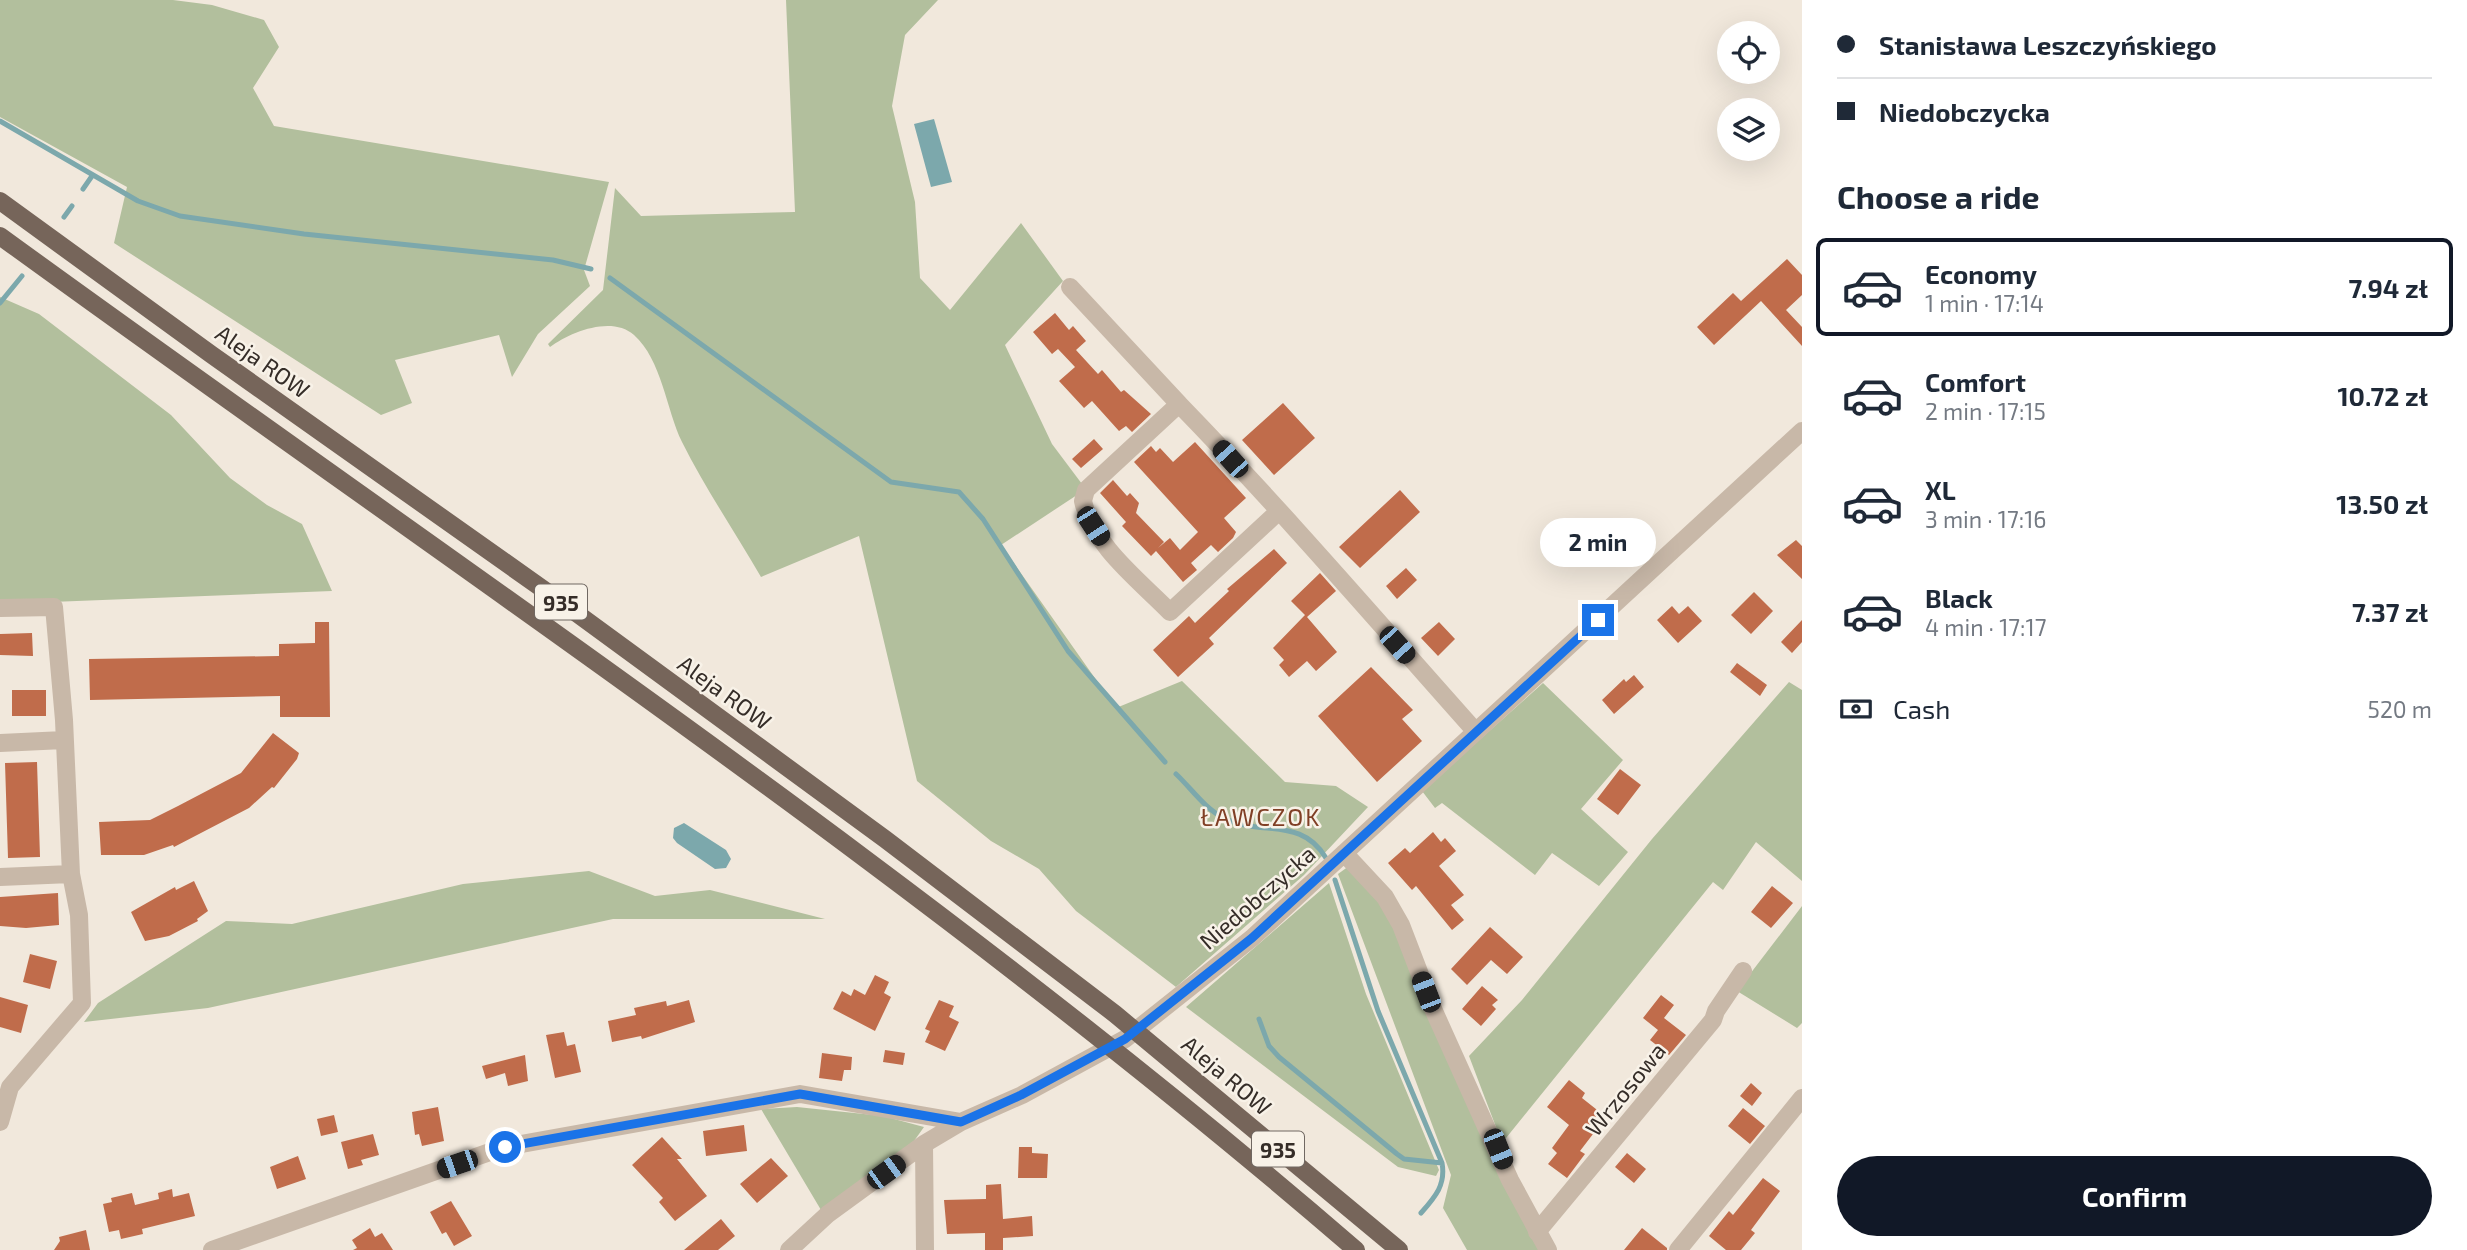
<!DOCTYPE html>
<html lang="en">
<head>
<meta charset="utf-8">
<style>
  :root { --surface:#fff; --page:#f2f2f3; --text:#1f2937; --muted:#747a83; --line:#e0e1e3; --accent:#111827 }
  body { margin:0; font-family:"Exo 2",sans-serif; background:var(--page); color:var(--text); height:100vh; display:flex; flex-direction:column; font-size:26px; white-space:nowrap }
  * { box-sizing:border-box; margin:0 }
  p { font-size:23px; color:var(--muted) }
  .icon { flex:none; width:38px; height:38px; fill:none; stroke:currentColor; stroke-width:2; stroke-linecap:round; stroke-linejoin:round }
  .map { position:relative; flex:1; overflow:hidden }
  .details { display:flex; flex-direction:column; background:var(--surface); width:665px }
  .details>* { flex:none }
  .banner { display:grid; align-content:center; height:154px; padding:0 35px; background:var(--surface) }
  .tools { position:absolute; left:1717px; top:21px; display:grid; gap:14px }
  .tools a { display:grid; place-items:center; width:63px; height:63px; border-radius:50%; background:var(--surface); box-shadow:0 7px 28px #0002; font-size:35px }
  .end { position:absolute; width:32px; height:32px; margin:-16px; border:9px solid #1a73e8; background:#fff; box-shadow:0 0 0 4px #fff }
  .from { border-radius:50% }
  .bubble { position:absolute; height:49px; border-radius:24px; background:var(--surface); box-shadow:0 7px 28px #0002; font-size:23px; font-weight:700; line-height:49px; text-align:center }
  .car { position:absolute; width:21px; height:42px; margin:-21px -10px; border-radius:9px; box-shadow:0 0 5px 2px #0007; background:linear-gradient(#222 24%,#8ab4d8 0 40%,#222 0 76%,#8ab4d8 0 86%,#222 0) }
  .banner b { display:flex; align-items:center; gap:24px; height:66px; font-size:26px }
  .banner b+b { border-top:2px solid var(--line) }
  .banner i { width:18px; height:18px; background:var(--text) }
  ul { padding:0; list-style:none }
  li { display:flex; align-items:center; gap:21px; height:98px; margin:0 14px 10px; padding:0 21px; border:4px solid transparent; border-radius:10px }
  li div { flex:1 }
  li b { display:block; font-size:26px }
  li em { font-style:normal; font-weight:700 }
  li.selected { border-color:var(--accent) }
  li>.icon { width:63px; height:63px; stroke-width:1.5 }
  h2 { padding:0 35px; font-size:32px; line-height:84px }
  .pay { display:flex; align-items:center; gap:18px; height:77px; padding:0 35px; font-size:26px }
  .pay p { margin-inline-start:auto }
  .button { display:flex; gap:14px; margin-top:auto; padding:14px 35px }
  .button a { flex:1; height:80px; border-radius:42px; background:var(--accent); color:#fff; font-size:28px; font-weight:700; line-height:80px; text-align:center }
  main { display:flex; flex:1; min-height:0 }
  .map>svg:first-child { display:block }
  .green { fill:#b2bf9d }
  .water { fill:#7ca8ac }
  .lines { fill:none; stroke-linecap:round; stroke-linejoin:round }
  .stream { stroke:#7ca8ac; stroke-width:5 }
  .building { fill:#c06c4b }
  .minor { stroke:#c8b8a8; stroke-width:18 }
  .major { stroke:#76655a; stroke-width:18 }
  .route { stroke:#1a73e8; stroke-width:9 }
  .labels { text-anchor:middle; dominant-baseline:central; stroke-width:5; stroke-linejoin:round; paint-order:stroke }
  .shield { fill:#f8f2e8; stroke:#706862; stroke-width:2 }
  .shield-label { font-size:21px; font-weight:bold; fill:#352d28 }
  .street-label { font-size:23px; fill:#352d28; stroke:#f8f2e8 }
  .neighbourhood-label { font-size:24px; letter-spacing:2px; fill:#803f25; stroke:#f8f2e8 }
</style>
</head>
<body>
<main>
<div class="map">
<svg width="1802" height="1250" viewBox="0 0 1802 1250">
  <rect width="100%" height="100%" fill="#f1e8dc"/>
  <path class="green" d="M 0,0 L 173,0 L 212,5 L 264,20 L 279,47 L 253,88 L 274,126 L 609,182 L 584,270 L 590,286 L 538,334 L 512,377 L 499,335 L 395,360 L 412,403 L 381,415 L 114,243 L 127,187 L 0,117 Z
    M 786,0 L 938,0 L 905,35 L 892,106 L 915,202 L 920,278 L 950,310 L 1021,223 L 1063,281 L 1005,345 L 1052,444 L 1082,484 L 1077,495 L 1001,545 L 1116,708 L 1182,681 L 1285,782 L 1336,786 L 1368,807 L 1304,875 L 1176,987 L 1076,911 L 1039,869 L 991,841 L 917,781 L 859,536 L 761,577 C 735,532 705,488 682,442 C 666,409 662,360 634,335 C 612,315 570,332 550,347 L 548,344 L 603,290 L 615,188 L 641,216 L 795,212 Z
    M 0,297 L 39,314 L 171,415 L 230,478 L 267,505 L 302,524 L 332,591 L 0,604 Z
    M 1789,682 L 1802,690 L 1802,881 L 1756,842 L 1723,890 L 1713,882 L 1502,1143 L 1469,1056 L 1522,1000 L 1652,839 Z
    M 1543,683 L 1623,760 L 1581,809 L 1628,852 L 1599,886 L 1552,853 L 1535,875 L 1442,803 L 1435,808 L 1422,791 Z
    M 1349,866 L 1385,906 L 1541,1250 L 1467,1250 L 1443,1208 L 1451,1175 L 1338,874 Z
    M 589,871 L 655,896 L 710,890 L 825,919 L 613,919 L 208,1008 L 84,1022 L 98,1003 L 226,921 L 292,924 L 463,884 Z
    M 1329,883 L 1366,994 L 1439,1170 L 1436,1176 L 1398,1167 L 1186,1007 Z
    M 1802,906 L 1802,1023 L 1797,1028 L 1737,991 Z
    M 797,1107 L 883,1116 L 924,1127 L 914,1141 L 821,1210 L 761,1109 Z"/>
  <path class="water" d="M 934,119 L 952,182 L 931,187 L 914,124 Z
    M 684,823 L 726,850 L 731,859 L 726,868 L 715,869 L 677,843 L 673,838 L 674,828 Z"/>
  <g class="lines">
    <path class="stream" d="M 0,121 L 138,201 L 180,216 L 304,234 L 553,260 L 591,269
      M 83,189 L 92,176
      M 64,217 L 72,206
      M 610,278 L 891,482 L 959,492 L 983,519 L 1068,651 L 1165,762
      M 0,303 L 22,276
      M 1176,774 C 1191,788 1205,809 1224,818 C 1261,837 1301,816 1326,858
      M 1335,880 L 1378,1011 L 1442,1163 C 1446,1185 1435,1197 1421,1213
      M 1259,1019 L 1269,1046 L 1279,1057 L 1397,1154 L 1404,1159 L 1442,1163"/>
  </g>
  <path class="building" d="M 1787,259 L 1802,275 L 1802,295 L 1786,310 L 1802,327 L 1802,346 L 1761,301 L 1714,345 L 1697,327 L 1733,293 L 1741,301 Z
    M 1055,313 L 1069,330 L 1073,326 L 1086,341 L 1076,350 L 1098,374 L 1102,370 L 1121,392 L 1124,390 L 1151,414 L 1132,432 L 1126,426 L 1119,431 L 1092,401 L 1084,408 L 1059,381 L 1075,367 L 1058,349 L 1052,354 L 1033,332 Z
    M 1283,403 L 1315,438 L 1274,475 L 1242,440 Z
    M 1094,439 L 1103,449 L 1081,468 L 1072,459 Z
    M 1195,442 L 1246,498 L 1224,518 L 1236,532 L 1233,538 L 1218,552 L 1211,545 L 1191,563 L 1197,570 L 1183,582 L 1156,551 L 1151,556 L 1122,526 L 1126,522 L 1100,493 L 1113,480 L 1127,496 L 1130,493 L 1139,503 L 1136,513 L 1164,542 L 1158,548 L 1170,538 L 1180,550 L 1198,532 L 1134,462 L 1151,446 L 1156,452 L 1160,448 L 1173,462 Z
    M 1400,490 L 1420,512 L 1360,568 L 1339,547 Z
    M 1796,540 L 1802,546 L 1802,579 L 1777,555 Z
    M 1274,549 L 1287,563 L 1209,638 L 1214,644 L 1178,677 L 1153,650 L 1189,616 L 1195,623 L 1229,591 L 1227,589 Z
    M 1406,568 L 1417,580 L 1397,599 L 1386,586 Z
    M 1320,573 L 1336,591 L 1307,617 L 1337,652 L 1316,671 L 1307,661 L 1289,677 L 1279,665 L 1284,660 L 1273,648 L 1305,615 L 1291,601 Z
    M 1754,592 L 1773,611 L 1751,634 L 1731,615 Z
    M 1672,606 L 1679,614 L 1688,606 L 1702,621 L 1678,643 L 1657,620 Z
    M 1802,620 L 1802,642 L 1792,653 L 1781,642 Z
    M 315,622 L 329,622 L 330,717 L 280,717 L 280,696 L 90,700 L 89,659 L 279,656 L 279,644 L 315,643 Z
    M 1439,622 L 1455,639 L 1438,656 L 1421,638 Z
    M 32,633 L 33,656 L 0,655 L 0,634 Z
    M 1737,663 L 1767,685 L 1760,696 L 1730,672 Z
    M 1371,667 L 1413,710 L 1402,719 L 1422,741 L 1377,782 L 1318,716 Z
    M 1634,675 L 1644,687 L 1614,714 L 1602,700 L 1624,679 L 1626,682 Z
    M 12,690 L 46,690 L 46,716 L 12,716 Z
    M 273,733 L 299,753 L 297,759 L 274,788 L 272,787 L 249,808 L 174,847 L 173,845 L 144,855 L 101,855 L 99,822 L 150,820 L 178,806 L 241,773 Z
    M 37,762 L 40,857 L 8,858 L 5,763 Z
    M 1620,769 L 1641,785 L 1618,815 L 1597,799 Z
    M 1433,832 L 1441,842 L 1445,838 L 1456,851 L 1439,866 L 1464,895 L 1451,905 L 1464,920 L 1452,930 L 1416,886 L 1412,890 L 1388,863 L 1405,848 L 1410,853 Z
    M 194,881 L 208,911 L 197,919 L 198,921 L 169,936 L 145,941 L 131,912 L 175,887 L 176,890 Z
    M 1772,886 L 1793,903 L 1771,928 L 1751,912 Z
    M 58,893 L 59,925 L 26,928 L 0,926 L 0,897 Z
    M 1490,927 L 1523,957 L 1507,974 L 1491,960 L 1467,985 L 1451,969 Z
    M 30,954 L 57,961 L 50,989 L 23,982 Z
    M 875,975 L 889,982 L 884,993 L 891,997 L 875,1031 L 833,1009 L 842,991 L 851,996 L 854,989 L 865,995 Z
    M 1482,986 L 1498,1000 L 1492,1005 L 1496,1009 L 1481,1026 L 1462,1009 Z
    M 1661,995 L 1674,1005 L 1664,1018 L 1686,1035 L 1669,1055 L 1650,1040 L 1658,1030 L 1643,1018 Z
    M 0,997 L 28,1005 L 21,1033 L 0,1027 Z
    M 689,1000 L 695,1022 L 642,1039 L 641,1036 L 612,1042 L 608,1021 L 636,1015 L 634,1008 L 666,1001 L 667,1006 Z
    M 939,1000 L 954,1006 L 949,1017 L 959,1022 L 945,1051 L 925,1042 L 930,1031 L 925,1029 Z
    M 564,1032 L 567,1046 L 575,1044 L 581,1072 L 555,1078 L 546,1035 Z
    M 885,1050 L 905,1053 L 903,1065 L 883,1062 Z
    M 822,1053 L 852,1057 L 851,1070 L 844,1070 L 842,1081 L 819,1078 Z
    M 525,1055 L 528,1081 L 508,1086 L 505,1073 L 486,1079 L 482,1066 Z
    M 1569,1080 L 1585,1093 L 1582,1098 L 1606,1117 L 1580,1151 L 1585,1154 L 1567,1178 L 1548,1164 L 1557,1153 L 1552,1148 L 1569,1125 L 1547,1107 Z
    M 1751,1083 L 1762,1093 L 1752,1106 L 1740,1096 Z
    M 438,1107 L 444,1141 L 422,1146 L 419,1134 L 415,1135 L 412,1112 Z
    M 1743,1108 L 1765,1126 L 1750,1144 L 1728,1126 Z
    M 334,1115 L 338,1132 L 321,1136 L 317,1119 Z
    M 744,1125 L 747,1151 L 706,1156 L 703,1131 Z
    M 373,1134 L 379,1155 L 361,1160 L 363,1165 L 348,1169 L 341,1142 Z
    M 662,1137 L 682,1159 L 677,1159 L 707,1196 L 675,1221 L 659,1202 L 663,1198 L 632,1165 Z
    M 1019,1147 L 1032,1147 L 1032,1153 L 1048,1154 L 1047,1178 L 1018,1178 Z
    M 1627,1153 L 1646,1169 L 1634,1183 L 1615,1167 Z
    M 298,1156 L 306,1179 L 277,1189 L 270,1167 Z
    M 771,1158 L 788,1176 L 757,1203 L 740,1184 Z
    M 1763,1178 L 1780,1191 L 1751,1230 L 1755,1233 L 1741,1250 L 1726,1250 L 1709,1236 L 1729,1211 L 1733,1215 Z
    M 1001,1184 L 1003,1219 L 1032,1216 L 1033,1236 L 1003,1238 L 1003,1250 L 985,1250 L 985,1233 L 947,1234 L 944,1200 L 986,1199 L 986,1185 Z
    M 172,1189 L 173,1197 L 189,1193 L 195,1216 L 142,1229 L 143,1234 L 121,1239 L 119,1230 L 109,1232 L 103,1204 L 112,1202 L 111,1198 L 132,1193 L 135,1205 L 159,1199 L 158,1193 Z
    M 451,1201 L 472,1236 L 454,1246 L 446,1232 L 442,1234 L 430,1212 Z
    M 721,1219 L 735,1236 L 718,1250 L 684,1250 Z
    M 370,1228 L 375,1237 L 382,1233 L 393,1250 L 353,1250 L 357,1248 L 352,1240 Z
    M 1642,1228 L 1667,1248 L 1667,1250 L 1624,1250 Z
    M 86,1230 L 90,1250 L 54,1250 L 60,1241 L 59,1237 Z"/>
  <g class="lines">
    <path class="minor" d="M 1070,287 L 1179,404
      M 1278,512 L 1170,612 C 1140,581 1093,546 1083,501 L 1086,490 L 1179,404 C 1282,510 1378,622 1476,732
      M 0,608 L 54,607 L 64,720 L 71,874 L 79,915 L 82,1003 L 10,1087 L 0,1122
      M 0,743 L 64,740
      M 1344,853 L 1385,897 L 1401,925 L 1434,1011 L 1510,1180 L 1548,1250
      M 0,877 L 71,874
      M 924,1144 L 925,1250
      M 1537,1232 L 1713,1020 L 1716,1011 L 1743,971
      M 212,1250 L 504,1147 L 800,1094 L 961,1122
      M 789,1250 L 828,1214 L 924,1144 L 961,1122 L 1022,1095 L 1125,1039 L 1252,938 L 1802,431
      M 1678,1250 L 1802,1098"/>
    <path class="major" d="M 0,201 L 212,355 L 564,604 L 885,839 L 1115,1014 L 1399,1250
      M 0,236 C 456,568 929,881 1356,1250"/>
  </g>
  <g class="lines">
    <path class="route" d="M 505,1147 L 800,1094 L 961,1122 L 1021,1095 L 1125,1039 L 1252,938 L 1598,620"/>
  </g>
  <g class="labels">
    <g class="shield">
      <rect x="535" y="584.5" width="52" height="35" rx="5"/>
      <rect x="1252" y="1131.5" width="52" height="35" rx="5"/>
    </g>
    <g class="shield-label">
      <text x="561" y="602">935</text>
      <text x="1278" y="1149">935</text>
    </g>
    <g class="street-label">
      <text transform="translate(263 361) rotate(35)">Aleja ROW</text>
      <text transform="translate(725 692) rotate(36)">Aleja ROW</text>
      <text transform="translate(1257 897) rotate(-41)">Niedobczycka</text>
      <text transform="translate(1227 1075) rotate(40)">Aleja ROW</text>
      <text transform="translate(1625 1089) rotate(-51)">Wrzosowa</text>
    </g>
    <g class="neighbourhood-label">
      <text x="1261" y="816">ŁAWCZOK</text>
    </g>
  </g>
</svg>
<div class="tools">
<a><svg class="icon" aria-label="locate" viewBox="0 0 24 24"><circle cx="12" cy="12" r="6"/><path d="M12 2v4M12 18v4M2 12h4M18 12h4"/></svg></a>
<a><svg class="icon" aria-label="layers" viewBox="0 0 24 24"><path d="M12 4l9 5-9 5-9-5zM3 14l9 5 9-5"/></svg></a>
</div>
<i class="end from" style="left:505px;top:1147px"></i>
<i class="end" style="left:1598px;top:620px"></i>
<div class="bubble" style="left:1540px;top:518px;width:116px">2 min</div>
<i class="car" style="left:1230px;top:459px;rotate:318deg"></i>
<i class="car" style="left:1093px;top:526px;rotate:147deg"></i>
<i class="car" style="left:1397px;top:645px;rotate:138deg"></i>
<i class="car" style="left:1426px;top:992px;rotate:339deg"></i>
<i class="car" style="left:1498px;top:1149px;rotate:158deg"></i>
<i class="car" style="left:457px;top:1164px;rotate:251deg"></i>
<i class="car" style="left:886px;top:1172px;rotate:54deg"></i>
</div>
<section class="details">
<div class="banner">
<b><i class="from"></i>Stanisława Leszczyńskiego</b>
<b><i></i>Niedobczycka</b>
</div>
<h2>Choose a ride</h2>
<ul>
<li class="selected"><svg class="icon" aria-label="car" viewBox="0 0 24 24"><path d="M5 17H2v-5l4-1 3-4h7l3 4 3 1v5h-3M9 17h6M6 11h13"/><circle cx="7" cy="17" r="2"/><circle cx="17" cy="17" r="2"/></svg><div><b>Economy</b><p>1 min · 17:14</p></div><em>7.94 zł</em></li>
<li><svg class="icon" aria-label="car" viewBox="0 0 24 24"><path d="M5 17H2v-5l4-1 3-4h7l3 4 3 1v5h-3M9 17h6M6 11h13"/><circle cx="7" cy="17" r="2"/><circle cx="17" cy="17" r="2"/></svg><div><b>Comfort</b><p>2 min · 17:15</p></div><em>10.72 zł</em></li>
<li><svg class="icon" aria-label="car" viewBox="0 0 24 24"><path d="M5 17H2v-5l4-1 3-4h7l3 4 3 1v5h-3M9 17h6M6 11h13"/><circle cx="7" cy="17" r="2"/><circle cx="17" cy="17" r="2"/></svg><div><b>XL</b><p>3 min · 17:16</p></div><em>13.50 zł</em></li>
<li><svg class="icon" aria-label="car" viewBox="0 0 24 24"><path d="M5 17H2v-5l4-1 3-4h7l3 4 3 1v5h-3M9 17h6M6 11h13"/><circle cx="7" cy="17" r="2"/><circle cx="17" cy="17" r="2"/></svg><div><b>Black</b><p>4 min · 17:17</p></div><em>7.37 zł</em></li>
</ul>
<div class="pay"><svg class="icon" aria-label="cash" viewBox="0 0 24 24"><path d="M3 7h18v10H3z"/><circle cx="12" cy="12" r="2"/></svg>Cash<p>520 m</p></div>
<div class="button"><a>Confirm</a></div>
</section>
</main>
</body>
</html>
